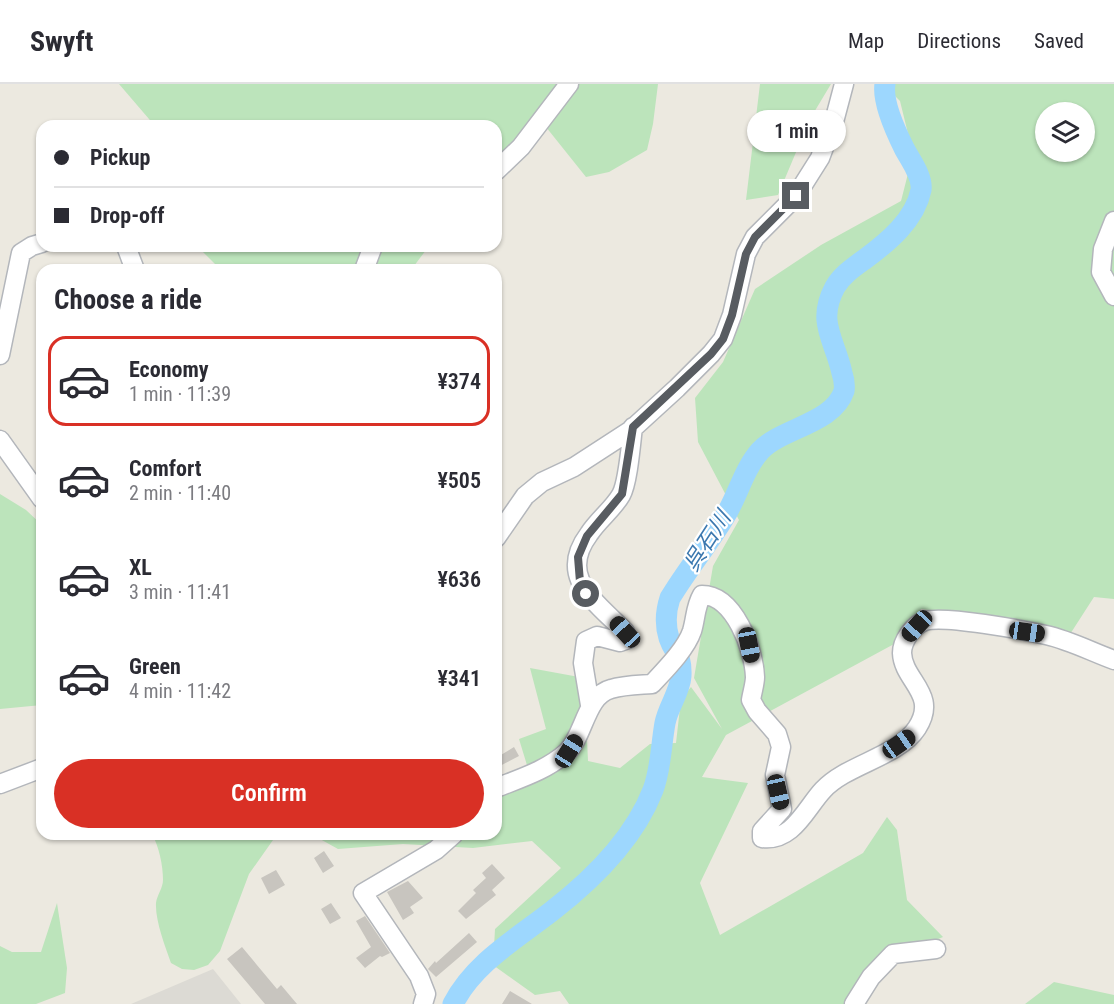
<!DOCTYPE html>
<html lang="en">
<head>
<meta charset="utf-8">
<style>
  :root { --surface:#fff; --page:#f7f7f7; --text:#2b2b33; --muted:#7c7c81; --line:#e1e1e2; --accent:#d93025 }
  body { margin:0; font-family:"Roboto Condensed","Noto Sans JP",sans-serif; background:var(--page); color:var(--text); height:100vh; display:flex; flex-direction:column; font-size:22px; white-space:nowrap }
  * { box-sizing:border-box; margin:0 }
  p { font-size:20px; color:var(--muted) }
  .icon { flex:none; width:33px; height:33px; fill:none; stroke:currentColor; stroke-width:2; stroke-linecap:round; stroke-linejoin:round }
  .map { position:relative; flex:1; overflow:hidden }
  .panel { position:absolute; left:36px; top:180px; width:466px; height:576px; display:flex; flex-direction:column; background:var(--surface); border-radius:18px; box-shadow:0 2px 4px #0004 }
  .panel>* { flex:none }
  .hud { position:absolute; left:36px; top:36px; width:466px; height:132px; border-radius:18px; box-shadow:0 2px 4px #0004; display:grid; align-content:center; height:132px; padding:0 18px; background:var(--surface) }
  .buttons { position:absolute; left:1035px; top:18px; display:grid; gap:12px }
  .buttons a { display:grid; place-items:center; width:60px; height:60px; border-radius:50%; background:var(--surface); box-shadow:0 2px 4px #0004; font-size:30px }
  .end { position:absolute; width:27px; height:27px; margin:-14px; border:8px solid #585c61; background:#fff; box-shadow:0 0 0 3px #fff }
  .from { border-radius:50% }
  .bubble { position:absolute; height:42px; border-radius:21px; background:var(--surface); box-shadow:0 2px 4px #0004; font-size:20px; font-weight:600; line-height:42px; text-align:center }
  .car { position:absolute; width:18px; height:36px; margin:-18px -9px; border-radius:8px; box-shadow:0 0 4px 2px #0007; background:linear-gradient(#222 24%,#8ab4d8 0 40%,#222 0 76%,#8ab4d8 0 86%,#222 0) }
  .hud b { display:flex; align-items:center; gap:21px; height:57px; font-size:22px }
  .hud b+b { border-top:2px solid var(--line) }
  .hud i { width:15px; height:15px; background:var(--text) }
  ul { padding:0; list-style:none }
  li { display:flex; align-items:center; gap:18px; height:90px; margin:0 12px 9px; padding:0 6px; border:3px solid transparent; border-radius:18px }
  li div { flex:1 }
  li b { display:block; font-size:22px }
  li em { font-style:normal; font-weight:600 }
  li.current { border-color:var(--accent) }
  li>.icon { width:54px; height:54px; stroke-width:1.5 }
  h2 { padding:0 18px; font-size:27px; line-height:72px }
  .action { display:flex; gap:12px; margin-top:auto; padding:12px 18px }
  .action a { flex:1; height:69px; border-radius:36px; background:var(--accent); color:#fff; font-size:24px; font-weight:600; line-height:69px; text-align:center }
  header { display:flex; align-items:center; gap:36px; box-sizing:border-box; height:84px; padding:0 30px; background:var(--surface); border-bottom:2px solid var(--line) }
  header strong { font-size:28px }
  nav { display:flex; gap:33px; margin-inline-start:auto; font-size:21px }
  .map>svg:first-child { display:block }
  .industrial { fill:#dcdad4 }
  .green { fill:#bce4bb; fill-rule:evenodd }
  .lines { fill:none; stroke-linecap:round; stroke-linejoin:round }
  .river { stroke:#9dd7fe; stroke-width:21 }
  .building { fill:#c8c5bf }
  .minor-casing { stroke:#b3b6bb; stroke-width:21 }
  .minor { stroke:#fff; stroke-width:18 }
  .route { stroke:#585c61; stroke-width:8 }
  .labels { text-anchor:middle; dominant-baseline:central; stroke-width:4.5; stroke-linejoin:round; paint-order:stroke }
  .water-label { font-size:22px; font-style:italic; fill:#3b78af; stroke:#fff }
</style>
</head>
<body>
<header>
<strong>Swyft</strong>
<nav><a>Map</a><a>Directions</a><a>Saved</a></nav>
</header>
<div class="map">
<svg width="1114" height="920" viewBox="0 0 1114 920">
  <rect width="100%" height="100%" fill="#ece9e0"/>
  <path class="industrial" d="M 213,885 L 241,920 L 131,920 Z"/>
  <path class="green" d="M 119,0 L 658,0 L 653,40 L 647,66 L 609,88 L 586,93 L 542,38 L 497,75 L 496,42 L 155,42 Z
    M 760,0 L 831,0 L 810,35 L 778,111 L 746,116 Z
    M 883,0 L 1114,0 L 1114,515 L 1094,513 L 1065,558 L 986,533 L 921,525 L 907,553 L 726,651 L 702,693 L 748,699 L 700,799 L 720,851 L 863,769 L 887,733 L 897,746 L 907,816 L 943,853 L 888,876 L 858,920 L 569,920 L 560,907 L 535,911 L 493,881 L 495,845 L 561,784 L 532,757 L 473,764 L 403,760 L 338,765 L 311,750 L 496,750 L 497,709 L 530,691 L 519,655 L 546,645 L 530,584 L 579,593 L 586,633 L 588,677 L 620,684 L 650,660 L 676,659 L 681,615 L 691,603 L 722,645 L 694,594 L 713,482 L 739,436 L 698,358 L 695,314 L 723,278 L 755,205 L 821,161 L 901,117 L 913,70 L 900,17 ZM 1046,28 L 1084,28 L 1084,68 L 1046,68 Z
    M 200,162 L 429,162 L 411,186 L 221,186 L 202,167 Z
    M 0,410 L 26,426 L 42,441 L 42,621 L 0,625 Z
    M 152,750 L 293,750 L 273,756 L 249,790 L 220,867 L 208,881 L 194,886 L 182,885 L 171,879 C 165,862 155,836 156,819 C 157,811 163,804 163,796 C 163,781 159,763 152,750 Z
    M 57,819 L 67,884 L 65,909 L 36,920 L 0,920 L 0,862 L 12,868 L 41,868 Z
    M 1054,898 L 1114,911 L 1114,920 L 1025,920 Z"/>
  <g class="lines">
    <path class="river" d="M 453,920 C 474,879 516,855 552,827 C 592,796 634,755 653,706 C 661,685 661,661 665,639 C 668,623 680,608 681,592 C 682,570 675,571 669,554 C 665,541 666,526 670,514 C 688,484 711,457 728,427 C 739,407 745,384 760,367 C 781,344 833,340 844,307 C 845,301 844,295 842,289 C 835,256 816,238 835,203 C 842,191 854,183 865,175 C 888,158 915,136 921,106 C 923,92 910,76 904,64 C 896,48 882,18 885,0"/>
  </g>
  <path class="building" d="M 514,663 L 519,672 L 496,684 L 496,674 Z
    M 324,767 L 334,782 L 323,789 L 314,774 Z
    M 492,780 L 505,794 L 492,806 L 496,811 L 466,835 L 458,827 L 476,809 L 473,806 L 486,794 L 482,789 Z
    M 276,786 L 285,801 L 269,810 L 261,794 Z
    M 408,797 L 423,814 L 410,823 L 414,829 L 403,836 L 387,808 Z
    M 331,819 L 341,834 L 330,840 L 321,825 Z
    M 365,832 L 390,869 L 382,873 L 380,872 L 365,884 L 356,874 L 371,863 L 356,837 Z
    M 469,849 L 477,858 L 436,893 L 428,885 L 435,877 L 436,879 Z
    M 242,863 L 277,905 L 281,901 L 297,920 L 265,920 L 227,875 Z
    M 510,907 L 532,920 L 502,920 Z"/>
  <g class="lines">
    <g class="minor-casing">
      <path id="minor" d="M 496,87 L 521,63 L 569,0
        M 1114,137 L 1103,165 L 1101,188 L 1114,212
        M 126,162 L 135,186
        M 364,186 L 373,162
        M 0,271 L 21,169 L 32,162 L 42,159
        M 0,356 L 42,415
        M 496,454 L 525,412 L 542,398 L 574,383 L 631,346 L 677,304 L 711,270 L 723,255 L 732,231 L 746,170 L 755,153 L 796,112 L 820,74 L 835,34 L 844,0
        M 590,621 L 583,579 L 586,557 L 597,552 L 620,558 L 628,555 L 625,548 C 598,519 556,494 589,450 C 598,436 613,425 621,411 C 628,399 631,359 633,343
        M 0,700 L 42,684
        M 496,704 C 521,694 547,686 567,668 C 584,652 586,611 611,605 C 624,601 639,601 652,600 C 665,586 686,565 692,547 C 696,534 695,523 702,511 C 734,511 754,565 755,593 C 755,600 752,609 751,616 L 757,627 L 777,650 L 781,663 L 775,691 L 782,725 L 762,747 L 762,754 C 793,758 806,724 823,706 C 847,680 898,673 917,644 C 939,610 903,597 902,569 C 902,557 913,541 925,537 C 944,531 1023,546 1046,551 C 1069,556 1092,568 1114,576
        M 423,920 L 426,910 L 419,892 L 363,809 L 436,766 L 454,750
        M 854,920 L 871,893 L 893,870 L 936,865"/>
    </g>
    <use href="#minor" class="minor"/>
  </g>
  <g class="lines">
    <path class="route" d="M 586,510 L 580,498 L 578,473 L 587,452 L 622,410 L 633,343 L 711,270 L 723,255 L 732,231 L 746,170 L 755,153 L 796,112"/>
  </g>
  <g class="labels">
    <g class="water-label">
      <text transform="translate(707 457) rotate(-57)">呉石川</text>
    </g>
  </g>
</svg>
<div class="buttons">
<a><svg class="icon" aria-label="layers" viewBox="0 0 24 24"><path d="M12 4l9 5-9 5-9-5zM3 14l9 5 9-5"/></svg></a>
</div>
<i class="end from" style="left:586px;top:510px"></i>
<i class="end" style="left:796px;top:112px"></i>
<div class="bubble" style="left:747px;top:26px;width:99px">1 min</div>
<i class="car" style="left:917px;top:542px;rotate:223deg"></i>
<i class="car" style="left:625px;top:548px;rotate:317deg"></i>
<i class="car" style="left:1027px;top:548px;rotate:98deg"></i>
<i class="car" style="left:749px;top:561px;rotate:169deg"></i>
<i class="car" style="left:899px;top:660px;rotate:55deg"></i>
<i class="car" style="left:569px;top:667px;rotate:32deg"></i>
<i class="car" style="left:778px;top:708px;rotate:167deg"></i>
<div class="hud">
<b><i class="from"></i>Pickup</b>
<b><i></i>Drop-off</b>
</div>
<section class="panel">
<h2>Choose a ride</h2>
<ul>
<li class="current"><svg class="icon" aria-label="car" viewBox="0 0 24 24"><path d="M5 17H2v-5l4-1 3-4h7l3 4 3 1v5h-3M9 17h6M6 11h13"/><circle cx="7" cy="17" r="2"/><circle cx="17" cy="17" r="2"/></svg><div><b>Economy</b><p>1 min · 11:39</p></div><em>¥374</em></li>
<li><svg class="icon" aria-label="car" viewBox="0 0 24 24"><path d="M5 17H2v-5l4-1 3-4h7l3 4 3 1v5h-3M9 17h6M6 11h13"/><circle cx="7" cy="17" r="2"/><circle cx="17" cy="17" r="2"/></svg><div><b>Comfort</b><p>2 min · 11:40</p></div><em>¥505</em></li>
<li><svg class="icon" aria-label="car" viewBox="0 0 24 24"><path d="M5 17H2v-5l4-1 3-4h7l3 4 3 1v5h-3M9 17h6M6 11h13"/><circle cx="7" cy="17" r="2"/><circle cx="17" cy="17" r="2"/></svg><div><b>XL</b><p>3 min · 11:41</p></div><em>¥636</em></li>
<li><svg class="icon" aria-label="car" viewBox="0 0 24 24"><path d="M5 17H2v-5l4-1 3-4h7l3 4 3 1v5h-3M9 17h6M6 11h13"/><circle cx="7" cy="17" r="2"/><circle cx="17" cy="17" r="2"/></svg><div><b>Green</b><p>4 min · 11:42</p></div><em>¥341</em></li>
</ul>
<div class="action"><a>Confirm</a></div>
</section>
</div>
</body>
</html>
